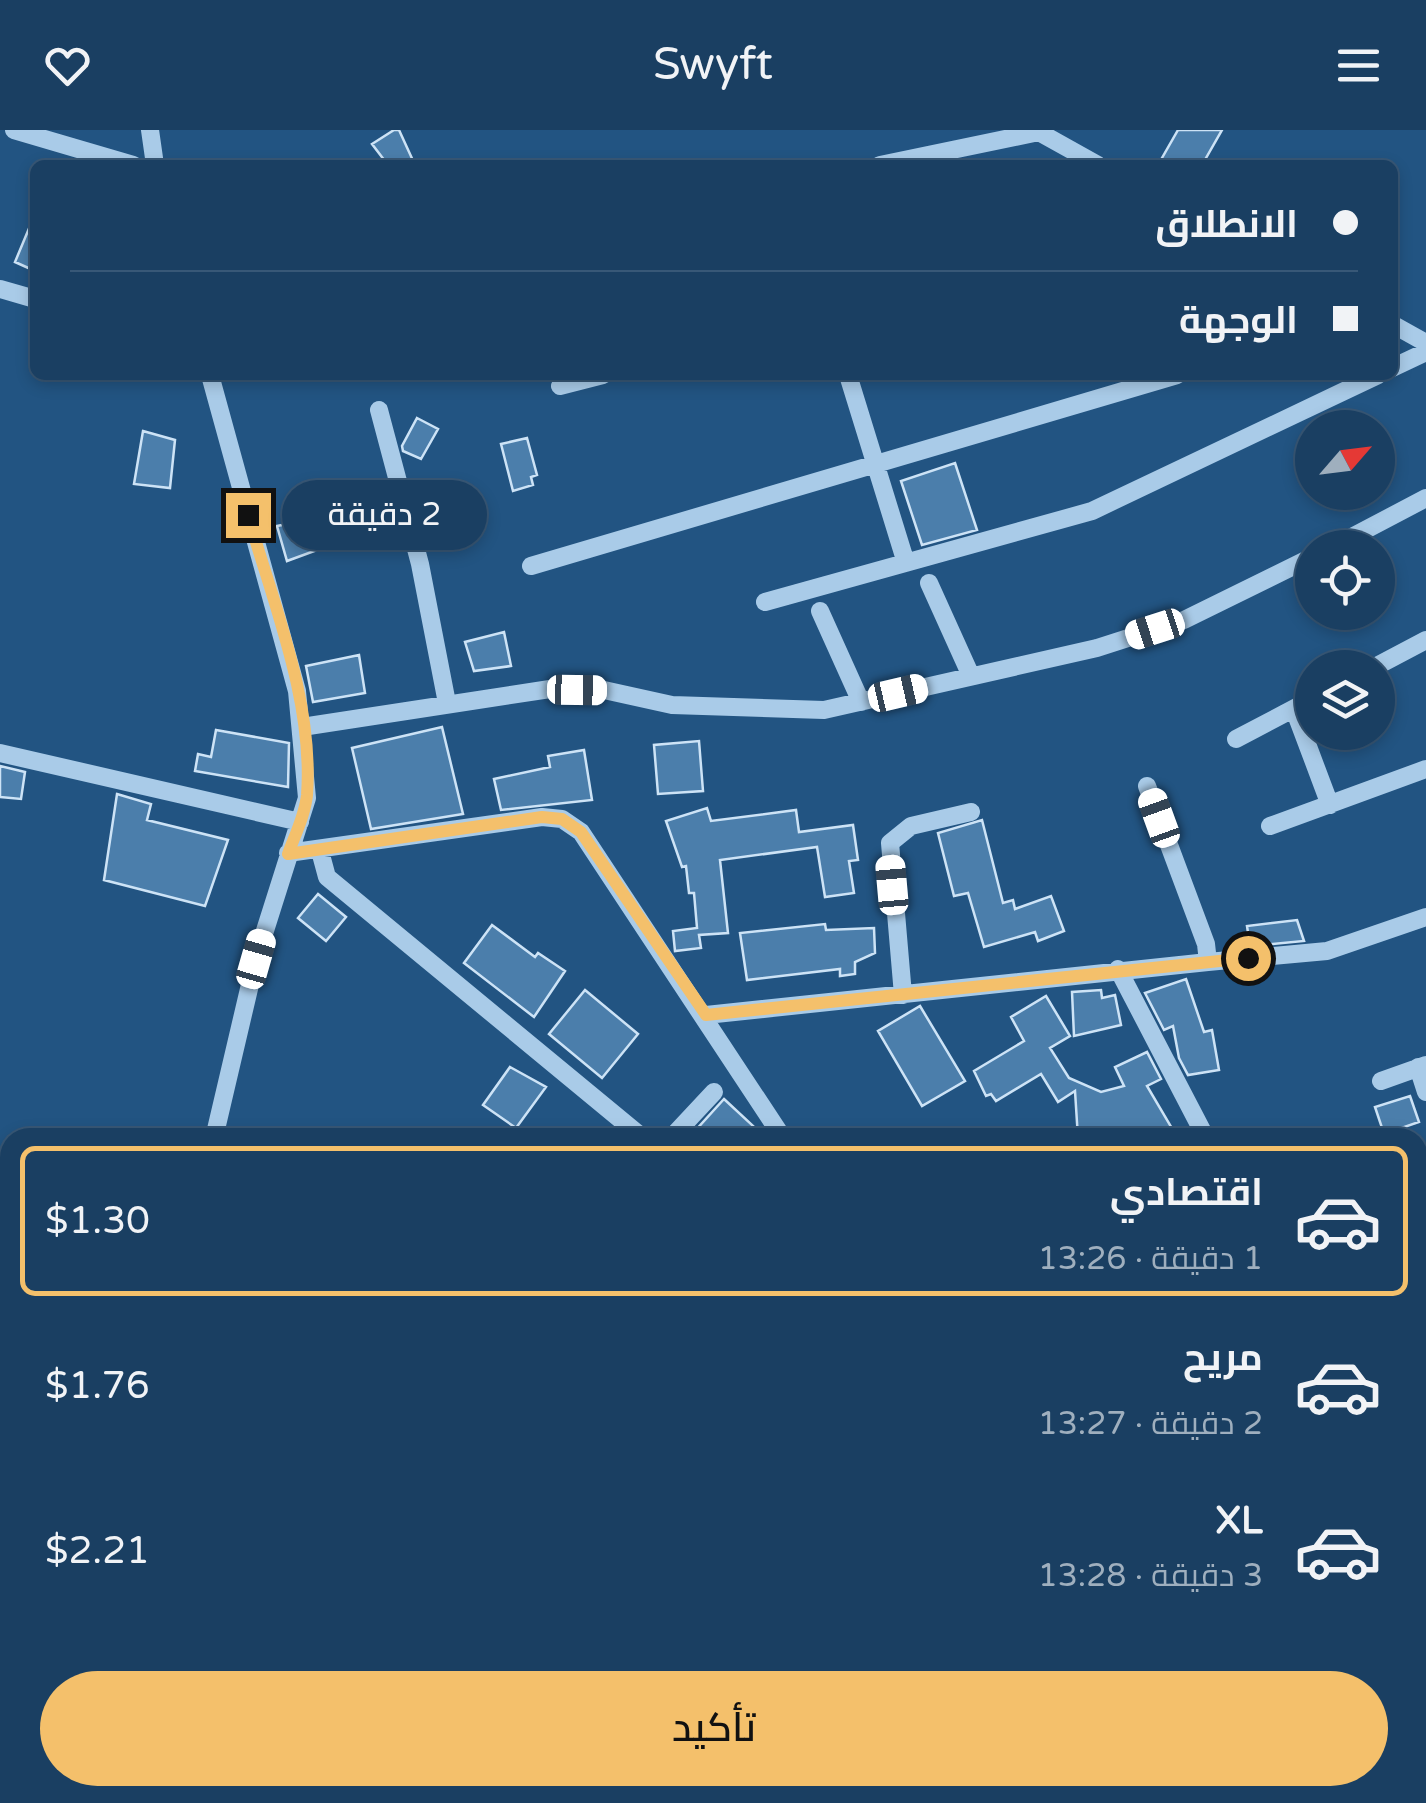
<!DOCTYPE html>
<html lang="ar">
<head>
<meta charset="utf-8">
<style>
  :root { --surface:#1a3f62; --page:#274a6b; --text:#f1f3f6; --muted:#9fafbe; --line:#385877; --accent:#f4c06b }
  body { margin:0; font-family:"Varela Round",Cairo,sans-serif; background:var(--page); color:var(--text); direction:rtl; height:100vh; display:flex; flex-direction:column; font-size:38px; white-space:nowrap }
  * { box-sizing:border-box; margin:0 }
  p { font-size:32px; color:var(--muted) }
  .icon { flex:none; width:55px; height:55px; fill:none; stroke:currentColor; stroke-width:2; stroke-linecap:round; stroke-linejoin:round }
  .map { position:relative; flex:1; overflow:hidden; direction:ltr }
  .panel { position:absolute; left:0px; top:998px; width:1428px; height:678px; display:flex; flex-direction:column; background:var(--surface); border-radius:30px 30px 0 0; box-shadow:0 5px 15px #0003,0 0 0 2px var(--line); direction:rtl }
  .panel>* { flex:none }
  .banner { position:absolute; left:30px; top:30px; width:1368px; height:220px; border-radius:15px; box-shadow:0 5px 15px #0003,0 0 0 2px var(--line); direction:rtl; display:grid; align-content:center; height:220px; padding:0 40px; background:var(--surface) }
  .needle { width:65px; rotate:62deg }
  .buttons { position:absolute; left:1295px; top:280px; display:grid; gap:20px }
  .buttons a { display:grid; place-items:center; width:100px; height:100px; border-radius:50%; background:var(--surface); box-shadow:0 5px 15px #0003,0 0 0 2px var(--line); font-size:50px }
  .end { position:absolute; width:45px; height:45px; margin:-22px; border:12px solid #f4c06b; background:#111; box-shadow:0 0 0 5px #111 }
  .from { border-radius:50% }
  .bubble { position:absolute; height:70px; border-radius:35px; background:var(--surface); box-shadow:0 5px 15px #0003,0 0 0 2px var(--line); font-size:32px; font-weight:600; line-height:70px; text-align:center; direction:rtl }
  .car { position:absolute; width:30px; height:60px; margin:-30px -15px; border-radius:12px; box-shadow:0 0 8px 2px #0007; background:linear-gradient(#fff 24%,#345 0 40%,#fff 0 76%,#345 0 86%,#fff 0) }
  .banner b { display:flex; align-items:center; gap:35px; height:95px; font-size:38px }
  .banner b+b { border-top:2px solid var(--line) }
  .banner i { width:25px; height:25px; background:var(--text) }
  ul { padding:18px 0 0; list-style:none }
  li { display:flex; align-items:center; gap:30px; height:150px; margin:0 20px 15px; padding:0 20px; border:5px solid transparent; border-radius:15px }
  li div { flex:1 }
  li b { display:block; font-size:38px }
  li em { font-style:normal; font-weight:600 }
  li.selected { border-color:var(--accent) }
  li>.icon { width:90px; height:90px; stroke-width:1.5 }
  .button { display:flex; gap:20px; margin-top:auto; padding:20px 40px }
  .button a { flex:1; height:115px; border-radius:60px; background:var(--accent); color:#111; font-size:40px; font-weight:600; line-height:115px; text-align:center }
  header { display:flex; justify-content:space-between; align-items:center; height:130px; padding:0 40px; background:var(--surface); font-size:45px; font-weight:600 }
  .map>svg:first-child { display:block }
  .building { fill:#4b7eab; stroke:#cde3f6; stroke-width:2.5 }
  .lines { fill:none; stroke-linecap:round; stroke-linejoin:round }
  .minor { stroke:#a9cbe8; stroke-width:18 }
  .route { stroke:#f4c06b; stroke-width:12 }
</style>
</head>
<body>
<header><svg class="icon" aria-label="menu" viewBox="0 0 24 24"><path d="M4 6h16M4 12h16M4 18h16"/></svg>Swyft<svg class="icon" aria-label="heart" viewBox="0 0 24 24"><path d="M12 20l-8-8c-3-5 5-10 8-4 3-6 11-1 8 4z"/></svg></header>
<div class="map">
<svg width="1426" height="1673" viewBox="0 0 1426 1673">
  <rect width="100%" height="100%" fill="#225482"/>
  <path class="building" d="M 394,0 L 399,0 L 415,35 L 388,35 L 372,14 Z
    M 1178,0 L 1222,0 L 1202,35 L 1158,35 Z
    M 35,84 L 35,141 L 15,132 Z
    M 417,288 L 438,299 L 421,329 L 403,321 L 402,316 Z
    M 143,301 L 175,310 L 170,358 L 134,354 Z
    M 527,308 L 537,345 L 531,347 L 533,355 L 513,361 L 501,314 Z
    M 955,333 L 977,400 L 922,415 L 901,351 Z
    M 317,388 L 328,416 L 287,431 L 277,396 Z
    M 504,502 L 511,536 L 474,541 L 465,512 Z
    M 359,525 L 365,563 L 313,572 L 306,536 Z
    M 442,597 L 463,684 L 371,699 L 352,618 Z
    M 216,600 L 289,613 L 288,657 L 195,641 L 198,624 L 211,627 Z
    M 699,611 L 703,661 L 658,664 L 654,615 Z
    M 584,620 L 592,670 L 501,680 L 494,649 L 550,637 L 548,626 Z
    M 0,636 L 25,642 L 21,669 L 0,667 Z
    M 117,664 L 151,674 L 147,690 L 228,710 L 205,776 L 104,750 Z
    M 707,678 L 711,691 L 796,680 L 799,702 L 853,695 L 858,730 L 849,731 L 854,763 L 825,767 L 817,717 L 720,730 L 728,803 L 699,805 L 701,818 L 675,821 L 673,801 L 697,798 L 694,763 L 689,763 L 686,736 L 682,737 L 666,691 Z
    M 982,690 L 1003,773 L 1013,770 L 1015,779 L 1051,766 L 1064,801 L 1038,811 L 1035,802 L 984,817 L 968,763 L 954,766 L 938,703 Z
    M 318,764 L 346,787 L 326,811 L 298,788 Z
    M 1297,790 L 1304,811 L 1250,816 L 1247,796 Z
    M 825,794 L 826,800 L 874,798 L 875,823 L 855,832 L 855,844 L 840,846 L 840,839 L 747,850 L 740,803 Z
    M 492,795 L 535,827 L 538,823 L 565,841 L 534,887 L 464,833 Z
    M 1186,849 L 1204,902 L 1212,900 L 1219,940 L 1188,945 L 1179,928 L 1173,896 L 1164,900 L 1145,863 Z
    M 585,860 L 638,904 L 602,948 L 549,904 Z
    M 1101,860 L 1102,868 L 1115,865 L 1121,895 L 1074,906 L 1072,862 Z
    M 1046,866 L 1070,906 L 1050,918 L 1069,948 L 1101,962 L 1124,956 L 1115,937 L 1147,922 L 1161,949 L 1147,956 L 1173,1000 L 1161,1008 L 1078,1008 L 1075,961 L 1058,972 L 1041,944 L 996,971 L 991,964 L 986,966 L 974,941 L 1024,911 L 1011,887 Z
    M 920,876 L 965,951 L 922,976 L 878,901 Z
    M 510,937 L 546,957 L 516,998 L 483,975 Z
    M 1410,966 L 1419,992 L 1384,1004 L 1375,977 Z
    M 724,969 L 766,1008 L 703,1008 L 695,1001 Z"/>
  <g class="lines">
    <path class="minor" d="M 14,0 L 133,35
      M 150,0 L 155,35
      M 1035,0 L 1098,35
      M 880,35 L 1039,2
      M 0,159 L 35,169
      M 1392,194 L 1426,213
      M 1392,238 L 1426,222
      M 210,245 L 297,561 L 307,668 L 256,829 L 214,1008
      M 848,245 L 906,433
      M 560,256 L 603,245
      M 379,280 L 420,434 L 447,573
      M 1331,418 L 1426,368
      M 531,436 L 1177,245
      M 929,453 L 971,546
      M 765,472 L 1092,381 L 1378,245
      M 820,481 L 861,572
      M 1373,538 L 1426,510
      M 1294,579 L 1330,675
      M 302,597 L 550,559 L 604,560 L 672,575 L 824,580 L 1097,518 L 1184,490 L 1312,427
      M 1236,609 L 1312,569
      M 0,623 L 300,692
      M 1270,696 L 1426,639
      M 320,721 L 327,747 L 643,1008
      M 288,723 L 542,687 L 562,689 L 581,702 L 783,1008
      M 1208,832 L 1327,821 L 1426,787
      M 1118,839 L 1206,1008
      M 903,865 L 890,713 L 911,696 L 971,682
      M 706,885 L 1208,832 L 1206,814 L 1147,656
      M 1418,937 L 1426,962
      M 1381,951 L 1426,935
      M 671,1008 L 714,962
      M 0,1233 L 10,1235
      M 1418,1353 L 1426,1373
      M 0,1532 L 10,1533
      M 1418,1543 L 1426,1540
      M 0,1601 L 10,1601
      M 153,1665 L 161,1673
      M 381,1665 L 389,1673
      M 1119,1665 L 1120,1673
      M 1277,1665 L 1277,1673
      M 67,1673 L 69,1665
      M 905,1673 L 906,1665
      M 1036,1673 L 1037,1665"/>
  </g>
  <g class="lines">
    <path class="route" d="M 248,385 C 273,473 314,572 307,665 C 305,685 295,705 288,724 L 542,687 L 562,689 L 581,702 L 706,885 L 1248,828"/>
  </g>
</svg>
<div class="buttons">
<a><svg class="needle" viewBox="-14 -14 28 28"><path d="M0-13l5 13h-10z" fill="#e53935"/><path d="M0 13l5-13h-10z" fill="#9fafbe"/></svg></a>
<a><svg class="icon" aria-label="locate" viewBox="0 0 24 24"><circle cx="12" cy="12" r="6"/><path d="M12 2v4M12 18v4M2 12h4M18 12h4"/></svg></a>
<a><svg class="icon" aria-label="layers" viewBox="0 0 24 24"><path d="M12 4l9 5-9 5-9-5zM3 14l9 5 9-5"/></svg></a>
</div>
<i class="end from" style="left:1248px;top:828px"></i>
<i class="end" style="left:248px;top:385px"></i>
<div class="bubble" style="left:282px;top:350px;width:205px">2 دقيقة</div>
<i class="car" style="left:1155px;top:499px;rotate:252deg"></i>
<i class="car" style="left:577px;top:560px;rotate:91deg"></i>
<i class="car" style="left:898px;top:563px;rotate:77deg"></i>
<i class="car" style="left:1159px;top:688px;rotate:340deg"></i>
<i class="car" style="left:892px;top:755px;rotate:355deg"></i>
<i class="car" style="left:256px;top:829px;rotate:16deg"></i>
<div class="banner">
<b><i class="from"></i>الانطلاق</b>
<b><i></i>الوجهة</b>
</div>
<section class="panel">
<ul>
<li class="selected"><svg class="icon" aria-label="car" viewBox="0 0 24 24"><path d="M5 17H2v-5l4-1 3-4h7l3 4 3 1v5h-3M9 17h6M6 11h13"/><circle cx="7" cy="17" r="2"/><circle cx="17" cy="17" r="2"/></svg><div><b>اقتصادي</b><p>1 دقيقة · 13:26</p></div><em>$1.30</em></li>
<li><svg class="icon" aria-label="car" viewBox="0 0 24 24"><path d="M5 17H2v-5l4-1 3-4h7l3 4 3 1v5h-3M9 17h6M6 11h13"/><circle cx="7" cy="17" r="2"/><circle cx="17" cy="17" r="2"/></svg><div><b>مريح</b><p>2 دقيقة · 13:27</p></div><em>$1.76</em></li>
<li><svg class="icon" aria-label="car" viewBox="0 0 24 24"><path d="M5 17H2v-5l4-1 3-4h7l3 4 3 1v5h-3M9 17h6M6 11h13"/><circle cx="7" cy="17" r="2"/><circle cx="17" cy="17" r="2"/></svg><div><b>XL</b><p>3 دقيقة · 13:28</p></div><em>$2.21</em></li>
</ul>
<div class="button"><a>تأكيد</a></div>
</section>
</div>
</body>
</html>
